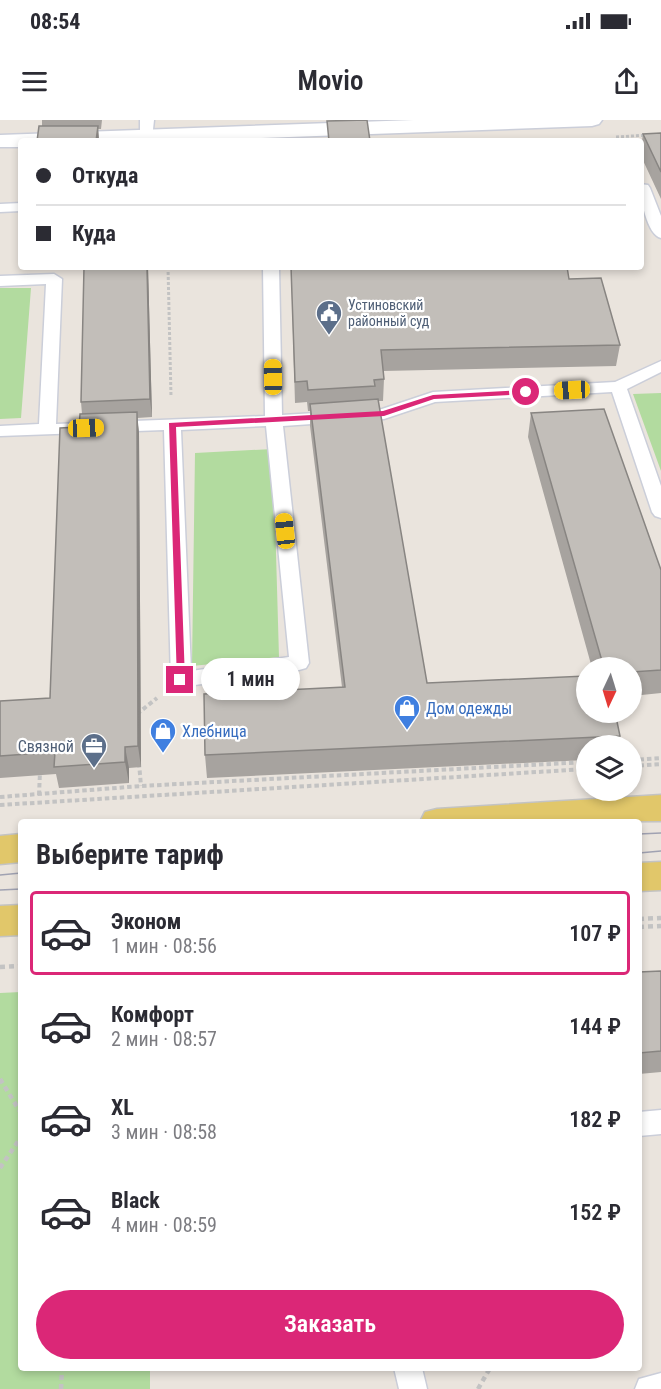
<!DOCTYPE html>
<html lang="ru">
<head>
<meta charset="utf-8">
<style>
  :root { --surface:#fff; --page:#f7f7f7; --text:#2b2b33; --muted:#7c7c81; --line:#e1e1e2; --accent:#db2777 }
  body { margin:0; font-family:"Roboto Condensed",sans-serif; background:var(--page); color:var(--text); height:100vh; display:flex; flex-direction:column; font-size:22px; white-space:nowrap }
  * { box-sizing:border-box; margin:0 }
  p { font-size:20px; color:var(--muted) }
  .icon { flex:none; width:33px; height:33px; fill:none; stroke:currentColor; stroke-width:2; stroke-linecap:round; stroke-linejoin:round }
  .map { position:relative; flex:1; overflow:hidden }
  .drawer { position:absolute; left:18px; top:699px; width:624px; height:552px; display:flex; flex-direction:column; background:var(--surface); border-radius:6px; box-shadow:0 3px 9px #0003 }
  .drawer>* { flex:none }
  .banner { position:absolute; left:18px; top:18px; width:626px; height:132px; border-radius:6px; box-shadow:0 3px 9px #0003; display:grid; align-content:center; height:132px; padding:0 18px; background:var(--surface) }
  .needle { width:39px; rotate:184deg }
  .buttons { position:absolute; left:576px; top:537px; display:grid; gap:12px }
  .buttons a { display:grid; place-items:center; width:66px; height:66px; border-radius:50%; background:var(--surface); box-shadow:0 3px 9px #0003; font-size:30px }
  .end { position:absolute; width:27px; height:27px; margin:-14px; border:8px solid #db2777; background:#fff; box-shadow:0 0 0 3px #fff }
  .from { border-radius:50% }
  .bubble { position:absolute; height:42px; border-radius:21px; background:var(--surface); box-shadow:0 3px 9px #0003; font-size:20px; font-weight:600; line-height:42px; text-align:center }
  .car { position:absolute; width:18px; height:36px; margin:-18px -9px; border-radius:8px; box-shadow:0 0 4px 2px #0007; background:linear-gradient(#f5c518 24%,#345 0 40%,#f5c518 0 76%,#345 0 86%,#f5c518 0) }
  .banner b { display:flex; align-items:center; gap:21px; height:57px; font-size:22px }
  .banner b+b { border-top:2px solid var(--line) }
  .banner i { width:15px; height:15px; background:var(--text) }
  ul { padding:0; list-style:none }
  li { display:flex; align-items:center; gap:18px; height:84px; margin:0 12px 9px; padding:0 6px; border:3px solid transparent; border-radius:6px }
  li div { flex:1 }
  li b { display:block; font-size:22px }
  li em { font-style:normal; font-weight:600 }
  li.on { border-color:var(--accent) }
  li>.icon { width:54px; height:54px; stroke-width:1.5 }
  h2 { padding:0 18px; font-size:27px; line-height:72px }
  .button { display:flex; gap:12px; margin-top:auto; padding:12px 18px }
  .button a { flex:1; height:69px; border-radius:36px; background:var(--accent); color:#fff; font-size:24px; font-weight:600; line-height:69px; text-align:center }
  .status { display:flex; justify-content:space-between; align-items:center; height:42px; padding:0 30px; background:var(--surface); direction:ltr }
  .status svg { height:16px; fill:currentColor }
  header { display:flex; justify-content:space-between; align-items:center; height:78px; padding:0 18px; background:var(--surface); font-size:27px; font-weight:600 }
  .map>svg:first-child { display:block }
  .green { fill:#b2db9f }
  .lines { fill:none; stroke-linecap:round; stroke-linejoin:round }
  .lane-casing { stroke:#cbced9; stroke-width:3 }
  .street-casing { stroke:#cbced9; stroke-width:3 }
  .primary-casing { stroke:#c3c3c3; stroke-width:3 }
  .path-far2 { stroke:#c3c3c3; stroke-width:3; stroke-dasharray:3 2; stroke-linecap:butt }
  .path-far1 { stroke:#c3c3c3; stroke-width:4; stroke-dasharray:4.5 3; stroke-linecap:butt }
  .path { stroke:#c3c3c3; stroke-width:4.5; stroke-dasharray:5 4; stroke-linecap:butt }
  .lane { fill:#fff; fill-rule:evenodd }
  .street { fill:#fff; fill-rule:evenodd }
  .primary { fill:#e1c76a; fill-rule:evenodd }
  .tram { stroke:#a0a2b2; stroke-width:1.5 }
  .wall { fill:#a7a39f }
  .shaded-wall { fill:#888582 }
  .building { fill:#c2beb9; stroke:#888582; stroke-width:1.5 }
  .route { fill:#db2777 }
  .labels { text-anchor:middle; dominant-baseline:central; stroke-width:4.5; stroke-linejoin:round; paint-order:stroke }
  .far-service-label { font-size:14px; fill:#4e5e75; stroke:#fff; text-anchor:start }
  .shop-label { font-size:16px; fill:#366cbe; stroke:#fff; text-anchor:start }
  .service-label { font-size:16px; fill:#4e5e75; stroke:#fff; text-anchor:end }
</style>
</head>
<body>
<div class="status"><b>08:54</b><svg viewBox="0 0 49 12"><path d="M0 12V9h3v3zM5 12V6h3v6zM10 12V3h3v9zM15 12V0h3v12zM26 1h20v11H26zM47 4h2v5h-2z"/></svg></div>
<header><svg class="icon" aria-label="menu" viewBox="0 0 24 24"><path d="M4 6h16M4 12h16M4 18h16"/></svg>Movio<svg class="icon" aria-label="share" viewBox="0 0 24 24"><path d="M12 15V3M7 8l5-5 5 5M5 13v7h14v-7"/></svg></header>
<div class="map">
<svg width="661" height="1269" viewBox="0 0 661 1269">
  <rect width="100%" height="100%" fill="#eae4dd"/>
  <path class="green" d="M 0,168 L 31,168 L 21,298 L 0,299 Z
    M 661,273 L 661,351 L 633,274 Z
    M 273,329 L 279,537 L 192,546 L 195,333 Z
    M 21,872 L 21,1248 L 150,1248 L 150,1269 L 0,1269 L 0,873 Z"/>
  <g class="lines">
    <g class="lane-casing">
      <path id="lane" d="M 140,0 L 154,0 L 152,19 L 147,20 L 140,16 Z
        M 640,64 L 648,65 L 650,68 L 661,96 L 661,118 C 647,115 640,77 640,64 Z
        M 21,83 L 21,91 L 0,92 L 0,84 Z
        M 263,147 L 279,147 L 282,295 L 382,289 L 433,272 L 615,262 L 661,241 L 661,252 L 627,269 L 661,366 L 661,398 L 655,396 L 652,392 L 612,272 L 435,282 L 384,299 L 283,306 L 309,543 L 306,548 L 299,550 L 181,567 L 174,565 L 171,560 L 164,310 L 0,316 L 0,306 L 39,304 L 46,164 L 0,166 L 0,156 L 54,154 L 62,159 L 56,304 L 265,296 ZM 266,306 L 289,537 L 191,551 L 181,310 Z
        M 661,990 L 661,1014 L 639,1016 L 639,992 Z
        M 394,1248 L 422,1248 L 427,1269 L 399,1269 Z
        M 661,1253 L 661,1269 L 635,1269 L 639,1259 Z"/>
    </g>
    <g class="street-casing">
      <path id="street" d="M 414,0 L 602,0 L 599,4 L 592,6 L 179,21 L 21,21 L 21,27 L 0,27 L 0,15 Z"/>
    </g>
    <g class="primary-casing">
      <path id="primary" d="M 661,675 L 661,701 L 420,702 L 425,692 L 437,689 Z
        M 21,714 L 21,742 L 0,744 L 0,716 Z
        M 661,742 L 661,770 L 639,771 L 639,743 Z
        M 21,785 L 21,815 L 0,816 L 0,786 Z"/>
    </g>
    <path class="path-far2" d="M 616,17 L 648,15
      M 168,147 L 171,277"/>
    <path class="path-far1" d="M 137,594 L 157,578
      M 632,640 L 661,638
      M 139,643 L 141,666
      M 632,646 L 661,644
      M 39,675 L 40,652
      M 0,677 L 141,666 L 586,642
      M 0,685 L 586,649"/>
    <path class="path" d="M 639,799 L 661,798
      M 639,807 L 661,806
      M 0,847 L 21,846
      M 0,959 L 21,993
      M 0,1048 L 21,1017
      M 61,1269 L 62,1248
      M 478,1269 L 490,1248"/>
    <use href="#lane" class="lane"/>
    <use href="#street" class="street"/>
    <use href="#primary" class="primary"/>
    <path class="tram" d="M 639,714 L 661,713
      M 639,733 L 661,731
      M 0,755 L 21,753
      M 0,770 L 21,769"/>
  </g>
  <path class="wall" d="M 42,0 L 102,0 L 101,9 L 98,9 L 99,21 L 37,21 L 42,6 Z
    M 661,13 L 661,79 L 640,34 L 643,14 Z
    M 148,147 L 152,297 L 137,298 L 139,313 L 141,647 L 129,648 L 129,663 L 59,668 L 56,654 L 0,658 L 0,581 L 50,578 L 79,307 L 82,294 L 81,282 Z
    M 291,147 L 569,159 L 620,225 L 616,246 L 383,251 L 384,259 L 383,281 L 378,281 L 427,563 L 620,616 L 618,626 L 586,626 L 586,640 L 207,658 L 205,635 L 342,567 L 310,306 L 310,291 L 308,291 L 307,282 L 295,283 Z
    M 531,293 L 661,450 L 661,573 L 632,576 L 632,548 L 592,548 L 528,317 Z
    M 661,851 L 661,952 L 639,954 L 639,852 Z"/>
  <path class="shaded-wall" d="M 98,6 L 99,21 L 96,21 Z
    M 147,147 L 148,147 L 152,297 L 150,279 Z
    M 137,292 L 139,313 L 141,647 L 138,626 Z
    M 125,627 L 129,648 L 129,663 L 125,642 Z"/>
  <path class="building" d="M 367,0 L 370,21 L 329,21 L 327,1 Z
    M 39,6 L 98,6 L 96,21 L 37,21 Z
    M 661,13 L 661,52 L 643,14 Z
    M 84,147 L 147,147 L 150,279 L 81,282 Z
    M 291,147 L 567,147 L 569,159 L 601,158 L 620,225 L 381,230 L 384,259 L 374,260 L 375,266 L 308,270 L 307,261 L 295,262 Z
    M 378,279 L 427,563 L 586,556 L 586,592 L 615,592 L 620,616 L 205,635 L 204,574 L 345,567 L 310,284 Z
    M 604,289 L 661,450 L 661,550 L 632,552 L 632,548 L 604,548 L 531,293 Z
    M 137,292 L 138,626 L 125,627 L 125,642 L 54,647 L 55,632 L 0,636 L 0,581 L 50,578 L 60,308 L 79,307 L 80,294 Z
    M 661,851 L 661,931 L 639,933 L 639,852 Z"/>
  <path class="route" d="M 526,270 L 530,272 L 528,274 L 434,279 L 384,296 L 176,307 L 185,560 L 184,562 L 177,562 L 169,303 L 383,291 L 433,275 Z"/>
  <defs>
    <g id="civic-pin" transform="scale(1.35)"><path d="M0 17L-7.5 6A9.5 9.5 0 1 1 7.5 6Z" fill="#5c6f8a" stroke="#fff"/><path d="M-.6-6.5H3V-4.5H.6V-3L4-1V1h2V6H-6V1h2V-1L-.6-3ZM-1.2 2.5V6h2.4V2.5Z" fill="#fff"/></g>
    <g id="shop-pin" transform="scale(1.35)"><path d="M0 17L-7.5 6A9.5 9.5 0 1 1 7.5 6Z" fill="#3f7fe0" stroke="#fff"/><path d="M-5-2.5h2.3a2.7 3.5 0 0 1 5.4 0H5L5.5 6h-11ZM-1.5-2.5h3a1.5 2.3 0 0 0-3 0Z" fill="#fff"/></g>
    <g id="office-pin" transform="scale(1.35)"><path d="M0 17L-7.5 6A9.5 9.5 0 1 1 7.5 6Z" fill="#5c6f8a" stroke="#fff"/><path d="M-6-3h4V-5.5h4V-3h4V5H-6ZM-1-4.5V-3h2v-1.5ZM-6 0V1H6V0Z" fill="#fff"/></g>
  </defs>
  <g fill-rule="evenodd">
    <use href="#civic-pin" x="329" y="193"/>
    <use href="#shop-pin" x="407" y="588"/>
    <use href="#shop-pin" x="163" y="611"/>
    <use href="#office-pin" x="94" y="626"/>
  </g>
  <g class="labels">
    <g class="far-service-label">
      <text x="348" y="185">Устиновский<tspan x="348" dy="16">районный суд</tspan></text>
    </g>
    <g class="shop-label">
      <text x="426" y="588">Дом одежды</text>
      <text x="182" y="611">Хлебница</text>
    </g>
    <g class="service-label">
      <text x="74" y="626">Связной</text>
    </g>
  </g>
</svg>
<div class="buttons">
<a><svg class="needle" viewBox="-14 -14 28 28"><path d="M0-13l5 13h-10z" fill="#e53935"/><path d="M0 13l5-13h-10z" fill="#7c7c81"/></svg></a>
<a><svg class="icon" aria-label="layers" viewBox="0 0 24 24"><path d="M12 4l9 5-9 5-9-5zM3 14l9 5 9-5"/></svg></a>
</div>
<i class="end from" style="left:526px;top:272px"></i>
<i class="end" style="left:180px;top:560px"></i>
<div class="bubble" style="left:201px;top:538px;width:99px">1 мин</div>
<i class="car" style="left:273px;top:257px;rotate:359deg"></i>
<i class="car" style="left:572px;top:270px;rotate:267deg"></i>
<i class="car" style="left:86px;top:308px;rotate:88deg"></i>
<i class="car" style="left:285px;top:411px;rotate:354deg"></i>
<div class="banner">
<b><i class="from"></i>Откуда</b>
<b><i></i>Куда</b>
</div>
<section class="drawer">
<h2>Выберите тариф</h2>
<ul>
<li class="on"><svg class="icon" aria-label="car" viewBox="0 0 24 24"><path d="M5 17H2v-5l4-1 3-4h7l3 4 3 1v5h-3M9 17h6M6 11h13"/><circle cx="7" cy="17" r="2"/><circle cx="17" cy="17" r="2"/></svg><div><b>Эконом</b><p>1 мин · 08:56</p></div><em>107 ₽</em></li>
<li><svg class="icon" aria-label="car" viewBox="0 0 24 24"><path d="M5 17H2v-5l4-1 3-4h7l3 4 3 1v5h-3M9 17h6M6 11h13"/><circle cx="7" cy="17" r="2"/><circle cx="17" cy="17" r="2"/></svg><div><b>Комфорт</b><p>2 мин · 08:57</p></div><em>144 ₽</em></li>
<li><svg class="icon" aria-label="car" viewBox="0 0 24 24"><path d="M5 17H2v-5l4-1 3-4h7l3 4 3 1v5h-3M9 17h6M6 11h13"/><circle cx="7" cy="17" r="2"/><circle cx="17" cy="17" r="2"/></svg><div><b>XL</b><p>3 мин · 08:58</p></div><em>182 ₽</em></li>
<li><svg class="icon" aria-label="car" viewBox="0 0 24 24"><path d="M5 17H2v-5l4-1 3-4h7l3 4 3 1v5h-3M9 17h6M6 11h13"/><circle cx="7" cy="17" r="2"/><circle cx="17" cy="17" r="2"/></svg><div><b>Black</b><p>4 мин · 08:59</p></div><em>152 ₽</em></li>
</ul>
<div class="button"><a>Заказать</a></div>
</section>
</div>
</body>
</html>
